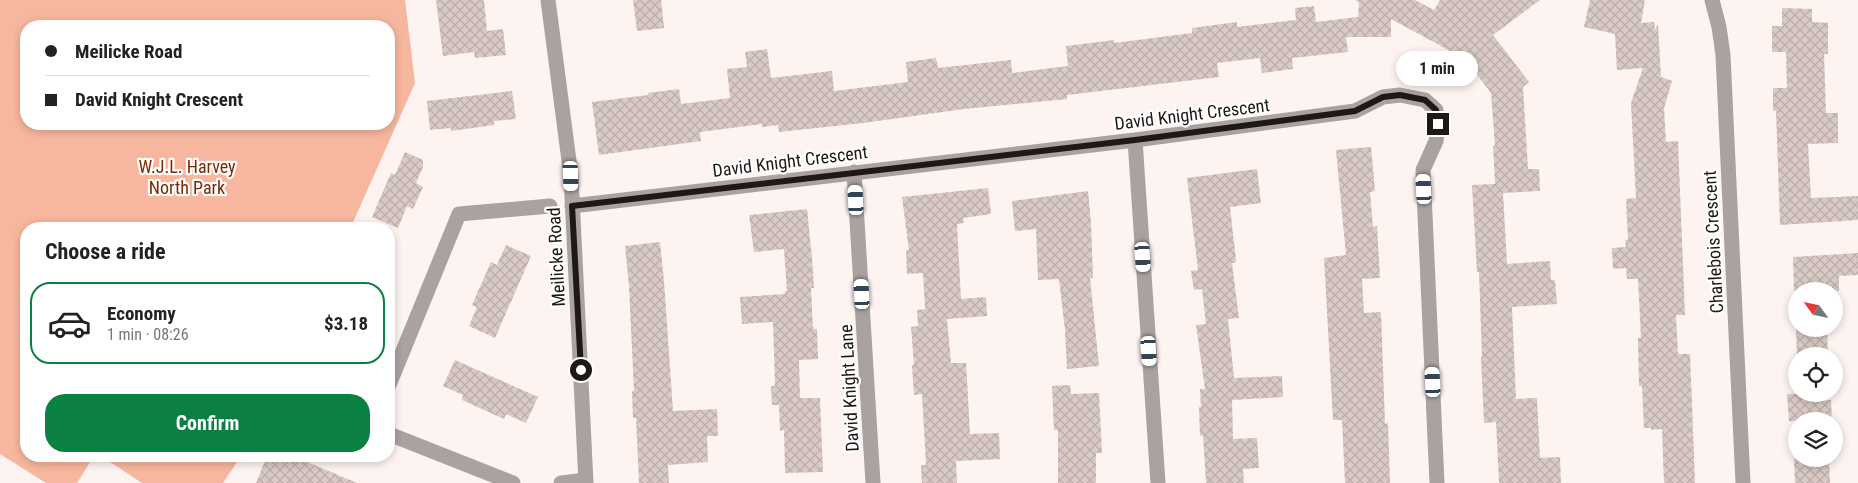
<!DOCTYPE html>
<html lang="en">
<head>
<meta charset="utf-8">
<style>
  :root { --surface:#fff; --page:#f6f6f6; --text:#222; --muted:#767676; --line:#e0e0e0; --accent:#0b8043 }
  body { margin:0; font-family:"Roboto Condensed",sans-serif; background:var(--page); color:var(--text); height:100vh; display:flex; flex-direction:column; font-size:19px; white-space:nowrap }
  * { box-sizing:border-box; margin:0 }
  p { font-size:16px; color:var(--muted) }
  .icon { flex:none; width:28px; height:28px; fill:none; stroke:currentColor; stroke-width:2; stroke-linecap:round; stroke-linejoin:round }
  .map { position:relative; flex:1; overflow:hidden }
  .sheet { position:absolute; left:20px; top:222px; width:375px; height:240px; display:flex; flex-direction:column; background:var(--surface); border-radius:20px; box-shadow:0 2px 8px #0003 }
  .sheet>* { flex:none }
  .hud { position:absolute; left:20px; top:20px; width:375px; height:110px; border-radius:20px; box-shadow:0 2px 8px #0003; display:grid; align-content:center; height:110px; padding:0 25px; background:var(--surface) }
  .needle { width:32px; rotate:303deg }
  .buttons { position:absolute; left:1788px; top:282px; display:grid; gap:10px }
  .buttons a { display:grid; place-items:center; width:55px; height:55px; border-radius:50%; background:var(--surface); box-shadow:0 2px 8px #0003; font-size:25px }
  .end { position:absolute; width:22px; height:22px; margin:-11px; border:6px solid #1e1816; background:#fff; box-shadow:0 0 0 2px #fff }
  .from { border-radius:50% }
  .bubble { position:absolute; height:35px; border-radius:18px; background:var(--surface); box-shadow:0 2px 8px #0003; font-size:16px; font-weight:700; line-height:35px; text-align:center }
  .car { position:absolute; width:15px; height:30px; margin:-15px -8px; border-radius:6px; box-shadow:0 0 4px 1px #0007; background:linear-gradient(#fff 24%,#345 0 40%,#fff 0 76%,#345 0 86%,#fff 0) }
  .hud b { display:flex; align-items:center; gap:18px; height:48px; font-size:19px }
  .hud b+b { border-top:1px solid var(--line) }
  .hud i { width:12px; height:12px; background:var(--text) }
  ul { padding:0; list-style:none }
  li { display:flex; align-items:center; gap:15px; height:82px; margin:0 10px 8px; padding:0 15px; border:2px solid var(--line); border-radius:20px }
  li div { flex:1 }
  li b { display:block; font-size:19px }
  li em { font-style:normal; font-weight:700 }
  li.selected { border-color:var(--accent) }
  li>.icon { width:45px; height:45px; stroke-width:1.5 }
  h2 { padding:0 25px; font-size:22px; line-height:60px }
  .cta { display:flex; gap:10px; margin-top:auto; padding:10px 25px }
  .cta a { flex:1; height:58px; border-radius:20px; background:var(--accent); color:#fff; font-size:20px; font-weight:700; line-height:58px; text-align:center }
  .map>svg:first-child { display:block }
  .park { fill:#f7b69e; fill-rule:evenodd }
  .building { fill:url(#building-cross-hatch) }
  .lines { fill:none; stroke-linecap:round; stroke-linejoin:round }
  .minor { stroke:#a9a2a0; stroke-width:15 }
  .route { stroke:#1e1816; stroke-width:6 }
  .labels { text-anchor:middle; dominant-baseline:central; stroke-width:4.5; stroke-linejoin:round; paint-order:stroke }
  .street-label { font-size:18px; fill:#1e1816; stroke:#fff }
  .park-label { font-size:18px; fill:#7b2900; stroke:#fff }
</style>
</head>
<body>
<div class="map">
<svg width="1858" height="483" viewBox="0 0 1858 483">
  <defs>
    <pattern id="building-cross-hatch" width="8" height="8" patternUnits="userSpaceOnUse" patternTransform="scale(1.25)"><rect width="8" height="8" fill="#dacac5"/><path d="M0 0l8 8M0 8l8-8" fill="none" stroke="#bbada8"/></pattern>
  </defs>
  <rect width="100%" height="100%" fill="#fdf3f0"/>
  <path class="park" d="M 0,0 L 405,0 L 415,83 L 350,229 L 26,229 L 26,456 L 94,456 L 77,483 L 46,483 L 0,454 ZM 26,26 L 389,26 L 389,124 L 26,124 Z
    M 101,456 L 241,456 L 223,483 L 142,483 Z"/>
  <path class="building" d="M 436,0 L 484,0 L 487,31 L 503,29 L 506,55 L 475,58 L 474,52 L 443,56 Z
    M 633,0 L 661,0 L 664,28 L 637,31 Z
    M 1355,0 L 1415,0 L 1434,10 L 1440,0 L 1540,0 L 1493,35 L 1529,82 L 1523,87 L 1528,169 L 1539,169 L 1540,191 L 1503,193 L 1507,264 L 1550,261 L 1551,280 L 1555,280 L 1557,304 L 1512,307 L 1516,399 L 1537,398 L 1540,458 L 1560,457 L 1561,483 L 1499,483 L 1496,422 L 1484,423 L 1481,357 L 1482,357 L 1479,272 L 1477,272 L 1472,185 L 1495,184 L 1493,146 L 1495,146 L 1491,93 L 1465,59 L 1391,19 L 1391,37 L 1346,37 L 1348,52 L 1292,58 L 1293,69 L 1262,73 L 1260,58 L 1217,63 L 1219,77 L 1067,95 L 1067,99 L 964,109 L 863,123 L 779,132 L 778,125 L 762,127 L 762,124 L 700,132 L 701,141 L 599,155 L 592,102 L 648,95 L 648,93 L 679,89 L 681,104 L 730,98 L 727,69 L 747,67 L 745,52 L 767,49 L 771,78 L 832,71 L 834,91 L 908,82 L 906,62 L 936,58 L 938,68 L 1011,60 L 1012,73 L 1068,66 L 1066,46 L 1114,40 L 1114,43 L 1192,33 L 1192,28 L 1237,22 L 1237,27 L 1296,20 L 1295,8 L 1314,6 L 1316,22 L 1358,17 L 1359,2 Z
    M 1590,0 L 1645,0 L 1641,23 L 1654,22 L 1655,30 L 1658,24 L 1661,77 L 1672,81 L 1664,108 L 1666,142 L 1678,141 L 1685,315 L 1676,315 L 1678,354 L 1690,354 L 1695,483 L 1664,483 L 1662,429 L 1651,430 L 1651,428 L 1644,428 L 1642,386 L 1639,386 L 1638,338 L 1641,338 L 1638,279 L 1627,279 L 1626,268 L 1613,269 L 1612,248 L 1626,247 L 1625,240 L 1628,240 L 1626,199 L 1636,198 L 1631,103 L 1643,68 L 1617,70 L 1615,34 L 1584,27 Z
    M 1782,8 L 1812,9 L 1812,22 L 1828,23 L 1828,54 L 1824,54 L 1826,113 L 1838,113 L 1838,143 L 1808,144 L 1811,198 L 1858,196 L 1858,220 L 1780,225 L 1776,111 L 1773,111 L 1773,88 L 1787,88 L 1786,52 L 1772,52 L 1772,26 L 1782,26 Z
    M 512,91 L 516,119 L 494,121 L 494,125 L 451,131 L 451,128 L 430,130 L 427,101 Z
    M 1371,147 L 1375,191 L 1370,192 L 1373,227 L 1377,226 L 1380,278 L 1362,279 L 1364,313 L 1381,312 L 1385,424 L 1388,423 L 1390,483 L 1345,483 L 1342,420 L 1333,420 L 1324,258 L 1346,255 L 1336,150 Z
    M 405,152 L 423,160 L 423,167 L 416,183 L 423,187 L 413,209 L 407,206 L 398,228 L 372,217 L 391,173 L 395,175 Z
    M 1257,169 L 1261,203 L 1230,207 L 1236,260 L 1235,263 L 1232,263 L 1239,318 L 1228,319 L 1234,378 L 1282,376 L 1283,397 L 1232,400 L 1233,439 L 1257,438 L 1259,468 L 1243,469 L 1244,483 L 1206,483 L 1203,435 L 1200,436 L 1199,407 L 1201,407 L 1200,389 L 1205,389 L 1196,325 L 1206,324 L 1202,289 L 1194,290 L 1191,271 L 1198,270 L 1187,178 Z
    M 988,188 L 991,214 L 963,218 L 964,223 L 957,224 L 961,299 L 986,297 L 987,316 L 947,319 L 951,363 L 966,363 L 970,434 L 999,433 L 1000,459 L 956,461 L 957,483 L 922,483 L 921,465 L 926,465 L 922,394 L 914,395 L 912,365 L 914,365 L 911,327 L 918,326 L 917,310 L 925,309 L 923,273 L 907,274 L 906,250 L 909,250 L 902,197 Z
    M 1088,191 L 1091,222 L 1093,278 L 1090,278 L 1099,366 L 1067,369 L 1065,330 L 1059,279 L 1038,280 L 1036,229 L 1015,231 L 1012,201 Z
    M 807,209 L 812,258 L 814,288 L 811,288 L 813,329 L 817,329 L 818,359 L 799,360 L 800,398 L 820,398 L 823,472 L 785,473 L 784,430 L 780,431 L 779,405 L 772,405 L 771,386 L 775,386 L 773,322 L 742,324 L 740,297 L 785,294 L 785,291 L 787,291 L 784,249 L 754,252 L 749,215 Z
    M 660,242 L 664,281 L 673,411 L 717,409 L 718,436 L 707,436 L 708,462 L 668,465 L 669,483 L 639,483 L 636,418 L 633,418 L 632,391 L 634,391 L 629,286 L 625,246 Z
    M 506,245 L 531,256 L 495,338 L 469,326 L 477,307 L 472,305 L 491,262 L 497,265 Z
    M 1858,253 L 1858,275 L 1839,276 L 1839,291 L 1794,291 L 1793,257 Z
    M 1796,329 L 1827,329 L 1828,356 L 1797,356 Z
    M 455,360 L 538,397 L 526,423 L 506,414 L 504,419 L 462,400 L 463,395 L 443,386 Z
    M 1070,385 L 1071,394 L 1099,393 L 1102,453 L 1096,453 L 1096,483 L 1058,483 L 1058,430 L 1054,430 L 1052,386 Z
    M 1787,394 L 1816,394 L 1817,401 L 1831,400 L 1832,421 L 1789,421 Z
    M 267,456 L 293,456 L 357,483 L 256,483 Z
    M 1794,459 L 1829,459 L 1830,483 L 1795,483 Z"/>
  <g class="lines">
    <path class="minor" d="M 548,0 L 571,176 L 586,483
      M 1712,0 L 1719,27 L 1723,55 L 1743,483
      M 1135,140 L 1158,483
      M 854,172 L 873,483
      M 572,206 L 1135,140 L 1355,111 L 1383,97 L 1400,95 L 1425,100 L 1436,110 L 1438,124 L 1436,141 L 1423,170 L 1437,483
      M 389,385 L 459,214 L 550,206
      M 389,434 L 513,483
      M 561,483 L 586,480"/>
  </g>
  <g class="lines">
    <path class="route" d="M 581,370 L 572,206 L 1135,140 L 1355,111 L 1383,97 L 1400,95 L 1425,100 L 1436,110 L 1438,124"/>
  </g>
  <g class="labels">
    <g class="street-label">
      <text transform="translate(1192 114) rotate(-7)">David Knight Crescent</text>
      <text transform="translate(790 161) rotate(-7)">David Knight Crescent</text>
      <text transform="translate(1713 242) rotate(-93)">Charlebois Crescent</text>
      <text transform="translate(556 257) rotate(-93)">Meilicke Road</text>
      <text transform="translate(849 388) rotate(-93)">David Knight Lane</text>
    </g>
    <g class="park-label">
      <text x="187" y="166">W.J.L. Harvey<tspan x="187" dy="21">North Park</tspan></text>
    </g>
  </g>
</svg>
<div class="buttons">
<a><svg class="needle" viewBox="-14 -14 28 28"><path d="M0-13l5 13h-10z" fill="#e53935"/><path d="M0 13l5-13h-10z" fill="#767676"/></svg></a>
<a><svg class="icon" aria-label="locate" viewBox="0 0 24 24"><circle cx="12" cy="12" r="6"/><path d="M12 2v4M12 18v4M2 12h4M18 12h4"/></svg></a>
<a><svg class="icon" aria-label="layers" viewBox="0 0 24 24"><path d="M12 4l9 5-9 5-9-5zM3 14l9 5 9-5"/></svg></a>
</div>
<i class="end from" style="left:581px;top:370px"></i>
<i class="end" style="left:1438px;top:124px"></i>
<div class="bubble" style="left:1396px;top:51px;width:82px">1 min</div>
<i class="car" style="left:571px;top:176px;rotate:178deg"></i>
<i class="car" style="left:1424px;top:189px;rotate:357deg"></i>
<i class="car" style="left:856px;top:200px;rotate:357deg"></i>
<i class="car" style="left:1143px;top:257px;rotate:176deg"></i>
<i class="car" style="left:862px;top:294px;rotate:357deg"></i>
<i class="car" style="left:1149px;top:351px;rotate:176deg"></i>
<i class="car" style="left:1433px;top:382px;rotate:357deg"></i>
<div class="hud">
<b><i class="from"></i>Meilicke Road</b>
<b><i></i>David Knight Crescent</b>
</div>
<section class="sheet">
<h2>Choose a ride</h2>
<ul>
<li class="selected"><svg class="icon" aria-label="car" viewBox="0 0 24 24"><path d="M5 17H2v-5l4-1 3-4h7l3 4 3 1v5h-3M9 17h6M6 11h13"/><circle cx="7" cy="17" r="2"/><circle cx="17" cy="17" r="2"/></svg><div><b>Economy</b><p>1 min · 08:26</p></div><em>$3.18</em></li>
</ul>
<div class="cta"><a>Confirm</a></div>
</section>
</div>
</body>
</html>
